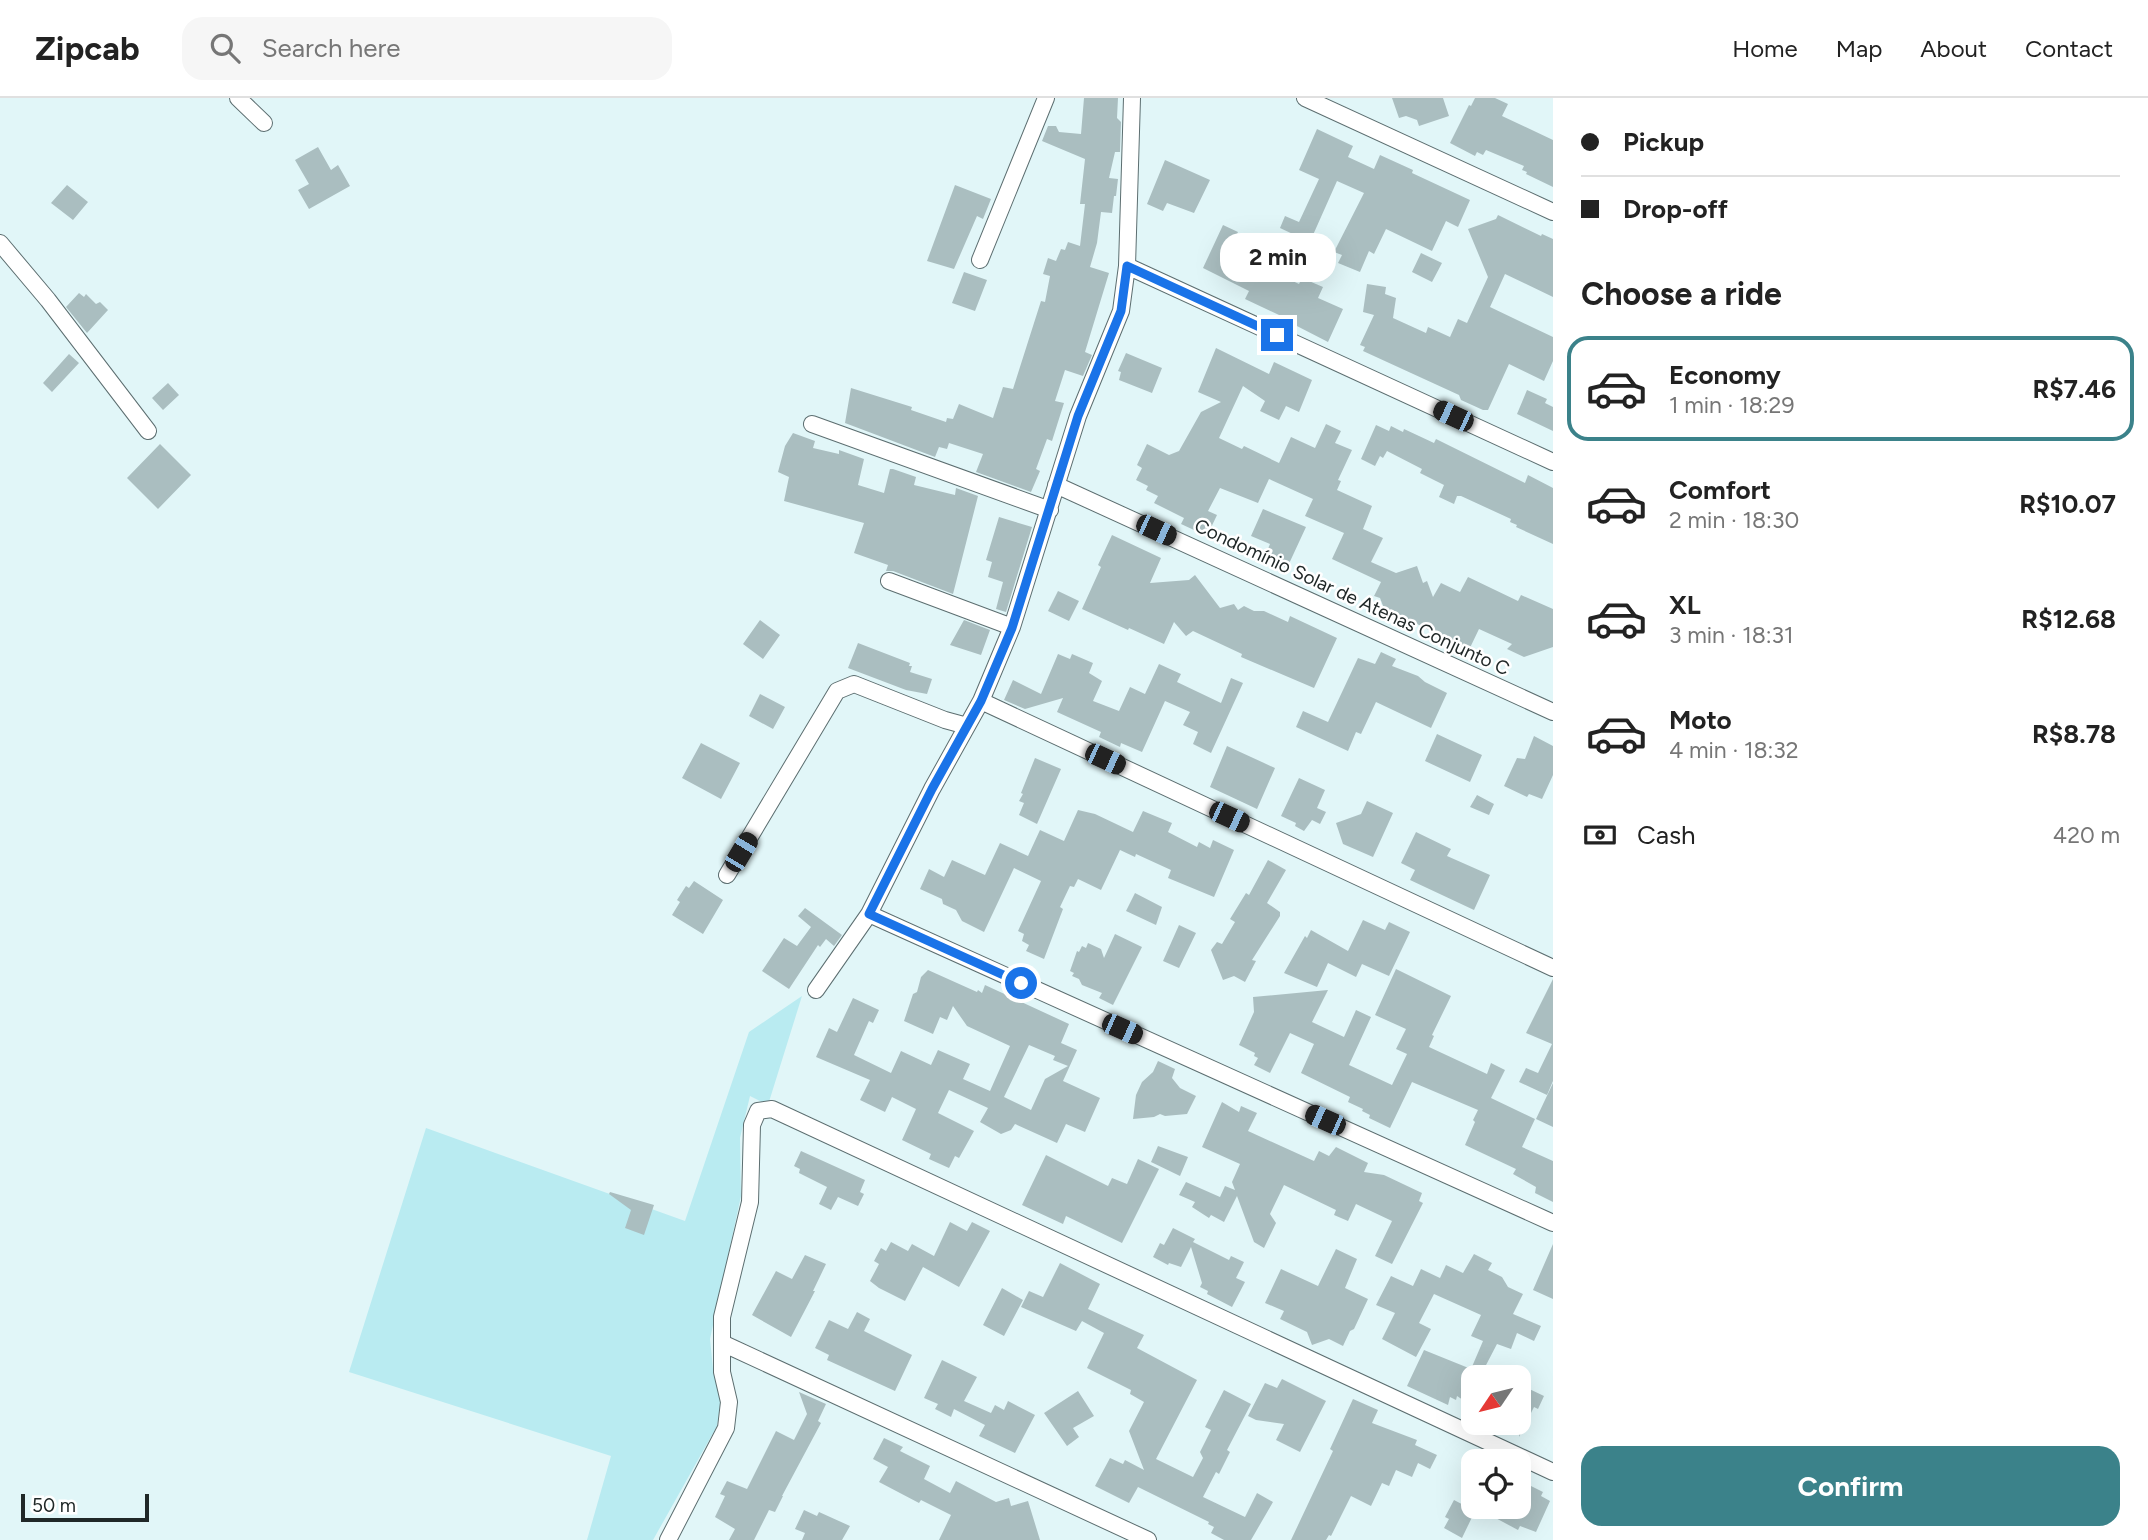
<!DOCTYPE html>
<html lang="en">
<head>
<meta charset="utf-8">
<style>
  :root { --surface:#fff; --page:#f6f6f6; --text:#222; --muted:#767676; --line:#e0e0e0; --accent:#3b828a }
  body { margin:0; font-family:Figtree,sans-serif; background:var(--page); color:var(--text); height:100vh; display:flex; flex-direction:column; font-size:26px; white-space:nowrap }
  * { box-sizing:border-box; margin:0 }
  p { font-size:23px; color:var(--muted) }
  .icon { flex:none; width:38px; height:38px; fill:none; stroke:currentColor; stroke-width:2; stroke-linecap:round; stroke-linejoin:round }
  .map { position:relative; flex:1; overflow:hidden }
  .drawer { display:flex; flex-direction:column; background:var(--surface); width:595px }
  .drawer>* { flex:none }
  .top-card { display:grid; align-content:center; height:154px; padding:0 28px; background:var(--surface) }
  .needle { width:46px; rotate:235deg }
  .buttons { position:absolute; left:1461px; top:1267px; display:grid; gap:14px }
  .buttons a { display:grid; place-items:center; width:70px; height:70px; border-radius:14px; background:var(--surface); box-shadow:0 7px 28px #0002; font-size:35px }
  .scale { position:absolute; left:21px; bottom:18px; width:128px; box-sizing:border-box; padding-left:7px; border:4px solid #202828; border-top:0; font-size:19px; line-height:24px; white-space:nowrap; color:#202828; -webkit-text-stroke:5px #fff; paint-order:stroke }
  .end { position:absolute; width:32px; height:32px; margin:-16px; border:9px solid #1a73e8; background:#fff; box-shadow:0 0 0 4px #fff }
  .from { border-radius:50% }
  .bubble { position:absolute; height:49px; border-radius:21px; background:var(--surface); box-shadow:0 7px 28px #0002; font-size:23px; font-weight:700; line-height:49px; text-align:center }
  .car { position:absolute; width:21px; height:42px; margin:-21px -10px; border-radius:9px; box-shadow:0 0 5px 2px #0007; background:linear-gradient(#222 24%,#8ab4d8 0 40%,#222 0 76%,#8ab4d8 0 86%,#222 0) }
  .top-card b { display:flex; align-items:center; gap:24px; height:66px; font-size:26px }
  .top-card b+b { border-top:2px solid var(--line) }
  .top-card i { width:18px; height:18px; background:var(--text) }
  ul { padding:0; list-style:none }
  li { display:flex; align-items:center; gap:21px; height:105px; margin:0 14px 10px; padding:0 14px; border:4px solid transparent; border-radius:21px }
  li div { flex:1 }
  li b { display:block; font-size:26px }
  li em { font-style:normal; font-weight:700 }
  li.on { border-color:var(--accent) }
  li>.icon { width:63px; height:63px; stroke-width:1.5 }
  h2 { padding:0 28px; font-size:32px; line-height:84px }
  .pay { display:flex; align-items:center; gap:18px; height:77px; padding:0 28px; font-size:26px }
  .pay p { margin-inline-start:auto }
  .primary-button { display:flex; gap:14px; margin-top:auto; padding:14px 28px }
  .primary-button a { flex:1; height:80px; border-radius:21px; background:var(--accent); color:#fff; font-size:28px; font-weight:700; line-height:80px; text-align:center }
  header { display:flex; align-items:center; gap:42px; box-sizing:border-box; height:98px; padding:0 35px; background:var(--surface); border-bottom:2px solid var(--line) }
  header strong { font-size:33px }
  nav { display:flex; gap:38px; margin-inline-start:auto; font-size:24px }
  .search { width:490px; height:63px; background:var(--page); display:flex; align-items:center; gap:18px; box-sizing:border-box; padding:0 24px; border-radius:21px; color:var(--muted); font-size:26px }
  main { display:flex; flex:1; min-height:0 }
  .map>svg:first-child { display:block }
  .green { fill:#b9ebf1 }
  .building { fill:#aabec0; fill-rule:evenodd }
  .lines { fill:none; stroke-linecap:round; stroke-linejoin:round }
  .minor-casing { stroke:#5c6e70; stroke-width:18 }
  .minor { stroke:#fff; stroke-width:16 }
  .route { stroke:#1a73e8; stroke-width:9 }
  .labels { text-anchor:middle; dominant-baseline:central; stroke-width:5; stroke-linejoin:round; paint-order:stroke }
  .street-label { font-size:19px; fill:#202828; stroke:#fff }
</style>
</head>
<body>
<header>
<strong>Zipcab</strong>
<div class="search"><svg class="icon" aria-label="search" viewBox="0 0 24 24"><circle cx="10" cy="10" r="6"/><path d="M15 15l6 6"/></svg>Search here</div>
<nav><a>Home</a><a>Map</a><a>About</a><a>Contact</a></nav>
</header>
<main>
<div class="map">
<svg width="1553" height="1442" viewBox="0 0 1553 1442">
  <rect width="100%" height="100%" fill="#e1f6f8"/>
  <path class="green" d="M 802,898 L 768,1007 L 750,998 L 740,1040 L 741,1098 L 710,1241 L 713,1271 L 721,1303 L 717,1328 L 653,1442 L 587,1442 L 611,1358 L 349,1274 L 426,1030 L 685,1123 L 749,934 Z"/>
  <path class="building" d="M 1084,0 L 1118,0 L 1117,20 L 1121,24 L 1120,54 L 1115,54 L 1109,80 L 1118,81 L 1116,98 L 1114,98 L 1112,115 L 1101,114 L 1097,145 L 1090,169 L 1109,175 L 1085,254 L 1092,257 L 1083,278 L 1065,272 L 1055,303 L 1064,305 L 1052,343 L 1047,341 L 1036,371 L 1040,373 L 1031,394 L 976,374 L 983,356 L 949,345 L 947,351 L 939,349 L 935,359 L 845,325 L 851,290 L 912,309 L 911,312 L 946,324 L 947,320 L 953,321 L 959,306 L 993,320 L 1003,289 L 1013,291 L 1041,203 L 1045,204 L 1050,178 L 1043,176 L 1048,160 L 1056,163 L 1061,151 L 1065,152 L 1068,144 L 1080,148 L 1085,106 L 1080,106 L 1085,61 L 1042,43 L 1048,28 L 1056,28 L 1059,34 L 1081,36 Z
    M 1392,0 L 1443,0 L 1449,18 L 1419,28 L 1417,22 L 1406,18 L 1399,20 Z
    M 1475,0 L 1495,0 L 1508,6 L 1502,18 L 1553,42 L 1553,89 L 1526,76 L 1527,74 L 1522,72 L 1524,68 L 1486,52 L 1483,57 L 1477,54 L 1475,58 L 1450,45 L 1469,7 L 1471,8 Z
    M 1317,31 L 1353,48 L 1348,59 L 1374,71 L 1380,57 L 1413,72 L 1412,75 L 1470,102 L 1458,129 L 1446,123 L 1432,153 L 1386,131 L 1374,156 L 1369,153 L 1360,174 L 1338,165 L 1342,157 L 1334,154 L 1364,95 L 1337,83 L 1305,155 L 1292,149 L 1297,138 L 1280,130 L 1285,118 L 1299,124 L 1319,81 L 1299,72 Z
    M 318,49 L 331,72 L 338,67 L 350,88 L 309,111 L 298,92 L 309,86 L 295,62 Z
    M 1165,62 L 1210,82 L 1194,115 L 1167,105 L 1163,113 L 1147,106 Z
    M 67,87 L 88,104 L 73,122 L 51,105 Z
    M 955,87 L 991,101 L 983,121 L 977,118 L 954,171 L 927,163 Z
    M 1498,117 L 1541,138 L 1542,136 L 1553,141 L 1553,199 L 1505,176 L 1490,209 L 1553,239 L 1553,263 L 1544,283 L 1509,266 L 1488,312 L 1483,312 L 1461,302 L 1459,297 L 1363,253 L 1365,249 L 1360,247 L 1374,217 L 1363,214 L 1367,186 L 1386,189 L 1385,196 L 1396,200 L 1393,220 L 1426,235 L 1428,229 L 1450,239 L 1458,221 L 1467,225 L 1488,179 L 1468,131 L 1496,121 Z
    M 1223,127 L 1238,134 L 1234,142 L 1241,145 L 1236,156 L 1299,186 L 1302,180 L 1323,189 L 1318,200 L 1343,211 L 1328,244 L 1293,226 L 1294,224 L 1245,201 L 1249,193 L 1203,170 Z
    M 1421,155 L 1442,165 L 1432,184 L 1412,174 Z
    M 964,174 L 987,182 L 975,213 L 952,205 Z
    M 79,195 L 84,199 L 86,196 L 96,206 L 100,204 L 108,212 L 87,235 L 66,209 Z
    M 1216,250 L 1269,276 L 1274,264 L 1312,282 L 1299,314 L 1286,308 L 1279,322 L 1260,313 L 1265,303 L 1243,288 L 1219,340 L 1242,351 L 1244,348 L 1279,365 L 1291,339 L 1315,350 L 1326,326 L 1341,333 L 1335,345 L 1352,352 L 1338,382 L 1341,383 L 1337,392 L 1372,408 L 1363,431 L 1383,440 L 1371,464 L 1396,475 L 1417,468 L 1423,485 L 1427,483 L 1433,499 L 1441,485 L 1460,494 L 1468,479 L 1518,503 L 1521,497 L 1553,511 L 1553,549 L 1524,559 L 1507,551 L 1512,546 L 1479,531 L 1467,556 L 1453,549 L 1455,545 L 1407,521 L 1406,523 L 1385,513 L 1380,500 L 1374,498 L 1381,484 L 1332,461 L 1344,435 L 1305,418 L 1313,401 L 1269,381 L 1258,405 L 1220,390 L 1208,413 L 1217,417 L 1207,438 L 1181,426 L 1184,420 L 1154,405 L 1158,398 L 1146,392 L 1148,388 L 1136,382 L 1142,370 L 1137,367 L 1147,346 L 1169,357 L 1179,353 L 1201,314 L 1221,304 L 1198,294 Z
    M 1126,255 L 1162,270 L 1152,295 L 1119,282 L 1121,274 L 1118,273 Z
    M 69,256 L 79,265 L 52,294 L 43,285 Z
    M 168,285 L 179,297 L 163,312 L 152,300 Z
    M 1527,292 L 1547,301 L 1545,305 L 1553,309 L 1553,333 L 1517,316 Z
    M 1376,327 L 1389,333 L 1391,328 L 1403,334 L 1404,331 L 1434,345 L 1436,341 L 1525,385 L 1528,377 L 1553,390 L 1553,446 L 1516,429 L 1517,427 L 1510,424 L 1511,421 L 1461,398 L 1457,398 L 1454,406 L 1439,399 L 1444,387 L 1420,375 L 1422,371 L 1387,353 L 1383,360 L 1380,358 L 1375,368 L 1361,361 Z
    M 793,335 L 815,343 L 813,350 L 839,356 L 839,352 L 864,361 L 858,387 L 884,395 L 890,371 L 893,371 L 916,379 L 914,387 L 955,397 L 956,390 L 978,398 L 953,496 L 893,473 L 886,473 L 888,467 L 854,455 L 864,425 L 784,403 L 789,379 L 778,374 L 785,348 Z
    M 160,346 L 191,377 L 158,411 L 127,380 Z
    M 1263,411 L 1306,429 L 1287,470 L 1264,460 L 1270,446 L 1251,438 Z
    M 999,419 L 1032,429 L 1006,514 L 996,511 L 1003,484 L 988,479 L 992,464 L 986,462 Z
    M 1112,437 L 1161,460 L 1150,485 L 1189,482 L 1195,477 L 1220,510 L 1234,506 L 1238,512 L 1244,508 L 1254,513 L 1264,513 L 1288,524 L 1290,518 L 1337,540 L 1314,590 L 1241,559 L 1242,556 L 1193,533 L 1186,538 L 1174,524 L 1164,546 L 1129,530 L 1128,532 L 1082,511 L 1101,469 L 1098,467 Z
    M 1058,493 L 1079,503 L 1069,523 L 1048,513 Z
    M 760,522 L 780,537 L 763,561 L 743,546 Z
    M 964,522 L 990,532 L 981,557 L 950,547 Z
    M 858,545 L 910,565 L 909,568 L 912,568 L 910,574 L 932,581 L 927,596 L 906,592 L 848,570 Z
    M 1381,554 L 1396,561 L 1392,568 L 1418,578 L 1425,584 L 1447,595 L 1431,630 L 1376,604 L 1361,636 L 1356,634 L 1348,653 L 1296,629 L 1303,613 L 1328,624 L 1358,560 L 1375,566 Z
    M 1058,556 L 1070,561 L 1072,556 L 1093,565 L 1089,575 L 1102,583 L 1093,603 L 1119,613 L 1130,589 L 1145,596 L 1159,566 L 1181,576 L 1177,584 L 1221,605 L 1231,580 L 1243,585 L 1211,655 L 1193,646 L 1198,634 L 1183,627 L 1190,614 L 1165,603 L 1142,654 L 1121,645 L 1120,649 L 1099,639 L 1101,634 L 1057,614 L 1063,600 L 1025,611 L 1004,602 L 1013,582 L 1041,596 Z
    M 760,596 L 785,609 L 773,631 L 749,618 Z
    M 1437,636 L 1482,657 L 1470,684 L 1425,663 Z
    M 1534,638 L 1553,648 L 1553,677 L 1542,701 L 1529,696 L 1527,699 L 1504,688 L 1517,660 L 1525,661 Z
    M 701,645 L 740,665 L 721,701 L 682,680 Z
    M 1227,648 L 1275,670 L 1257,711 L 1210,689 Z
    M 1035,660 L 1061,671 L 1037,726 L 1019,717 L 1024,705 L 1019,703 L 1023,696 L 1021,695 Z
    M 1299,680 L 1325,692 L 1317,710 L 1326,714 L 1320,726 L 1312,722 L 1304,733 L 1295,728 L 1296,725 L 1281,718 Z
    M 1477,697 L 1494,706 L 1489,717 L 1470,709 Z
    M 1367,703 L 1393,715 L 1373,759 L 1343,746 L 1336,725 L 1361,716 Z
    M 1078,712 L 1095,716 L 1133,734 L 1143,713 L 1172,725 L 1168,734 L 1197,749 L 1199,744 L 1210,750 L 1213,742 L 1234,752 L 1214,799 L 1168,780 L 1171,772 L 1136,756 L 1135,759 L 1120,752 L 1101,792 L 1078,781 L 1074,789 L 1070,788 L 1060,809 L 1063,811 L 1044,861 L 1026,853 L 1029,847 L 1022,843 L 1024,836 L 1018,833 L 1041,783 L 1014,770 L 984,834 L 962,823 L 956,812 L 943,806 L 942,801 L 920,791 L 929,771 L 944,779 L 952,762 L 985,777 L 1000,745 L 1028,758 L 1040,732 L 1064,743 Z
    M 1416,734 L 1451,751 L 1447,758 L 1490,777 L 1474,812 L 1410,782 L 1415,772 L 1401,765 Z
    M 1268,762 L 1286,772 L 1267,805 L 1280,814 L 1280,818 L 1252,862 L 1256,863 L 1245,884 L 1234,878 L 1223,882 L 1211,852 L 1217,844 L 1222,846 L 1235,824 L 1230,821 L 1246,795 L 1249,797 Z
    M 694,783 L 723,802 L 703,836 L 672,817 L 680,804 L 677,802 L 686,788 L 689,790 Z
    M 1135,795 L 1162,809 L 1156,827 L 1126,813 Z
    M 805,810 L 842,837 L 834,848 L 826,841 L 820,849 L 818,847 L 789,891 L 762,873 L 784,840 L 797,848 L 811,829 L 798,818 Z
    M 1363,822 L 1385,832 L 1389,824 L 1410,834 L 1389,878 L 1362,866 L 1356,879 L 1328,865 L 1317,889 L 1284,875 L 1305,838 L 1307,840 L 1311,832 L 1348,853 Z
    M 1179,827 L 1196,835 L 1179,870 L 1163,863 Z
    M 1115,836 L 1142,849 L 1113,907 L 1099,900 L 1102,895 L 1082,887 L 1079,881 L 1072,878 L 1074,875 L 1070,873 L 1077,853 L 1079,854 L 1082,848 L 1086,850 L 1088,845 L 1101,851 L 1104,860 Z
    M 1396,871 L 1451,898 L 1432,937 L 1434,938 L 1429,949 L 1487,976 L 1491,965 L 1505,972 L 1491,1000 L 1535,1021 L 1522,1049 L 1553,1063 L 1553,1104 L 1535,1095 L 1536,1089 L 1513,1076 L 1516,1071 L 1465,1047 L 1475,1024 L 1473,1022 L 1478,1012 L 1412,984 L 1390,1030 L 1369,1020 L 1370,1017 L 1362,1013 L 1363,1011 L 1348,1004 L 1350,999 L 1301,975 L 1314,946 L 1290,935 L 1270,975 L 1254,967 L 1258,960 L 1254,958 L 1255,955 L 1239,947 L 1254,914 L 1253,899 L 1328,892 L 1312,924 L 1344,939 L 1356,912 L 1371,919 L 1349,967 L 1392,987 L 1407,956 L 1396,951 L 1406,931 L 1375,917 Z
    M 928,872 L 977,894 L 978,892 L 982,895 L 985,887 L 1069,926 L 1061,945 L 1077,952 L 1063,983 L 1100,1000 L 1085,1034 L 1066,1026 L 1057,1045 L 1015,1026 L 1011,1032 L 1001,1036 L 980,1024 L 988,1010 L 949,992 L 938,1015 L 974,1033 L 959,1060 L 955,1058 L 949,1070 L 929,1061 L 931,1056 L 902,1042 L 916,1011 L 892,999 L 885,1014 L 860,1002 L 870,982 L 816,959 L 829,930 L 837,934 L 853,900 L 879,912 L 873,925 L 869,923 L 854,957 L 891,975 L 901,953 L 931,967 L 938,952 L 970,966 L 963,981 L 990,993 L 1010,948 L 967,928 L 953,908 L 947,922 L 940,919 L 933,936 L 904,923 L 913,896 L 917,894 L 921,879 ZM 1029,947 L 1055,958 L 1053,962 L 1068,968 L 1045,981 L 1031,1012 L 1004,999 Z
    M 1553,881 L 1553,983 L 1547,997 L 1519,984 L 1526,970 L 1538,975 L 1552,946 L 1526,935 Z
    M 1158,963 L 1175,971 L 1172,980 L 1180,990 L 1196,998 L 1187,1016 L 1165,1018 L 1160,1016 L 1154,1019 L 1133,1021 L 1136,997 L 1142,984 L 1153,974 Z
    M 1553,985 L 1553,1029 L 1536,1021 Z
    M 1222,1004 L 1239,1014 L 1241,1008 L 1257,1015 L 1248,1033 L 1314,1063 L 1319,1053 L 1329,1058 L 1336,1049 L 1368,1065 L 1364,1074 L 1384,1077 L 1422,1095 L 1419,1103 L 1423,1105 L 1392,1166 L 1375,1158 L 1392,1123 L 1356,1106 L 1348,1123 L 1334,1117 L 1336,1112 L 1284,1087 L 1270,1116 L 1276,1125 L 1264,1150 L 1254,1144 L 1237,1098 L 1224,1124 L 1211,1117 L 1209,1120 L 1192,1109 L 1195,1104 L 1179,1097 L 1186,1084 L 1220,1099 L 1225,1088 L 1235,1092 L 1232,1084 L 1240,1066 L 1202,1049 Z
    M 1158,1048 L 1188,1059 L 1180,1078 L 1151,1064 Z
    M 801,1053 L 865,1082 L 860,1094 L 864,1096 L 858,1108 L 838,1099 L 831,1112 L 819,1106 L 827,1089 L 799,1075 L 800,1071 L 794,1068 Z
    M 1046,1057 L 1108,1088 L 1112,1080 L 1127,1086 L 1138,1061 L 1159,1071 L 1122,1145 L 1066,1118 L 1063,1126 L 1022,1107 Z
    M 610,1094 L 654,1107 L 644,1137 L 625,1130 L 631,1112 L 609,1096 Z
    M 950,1124 L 967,1133 L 972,1124 L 990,1133 L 959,1189 L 923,1169 L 905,1203 L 879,1190 L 870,1183 L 879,1166 L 874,1163 L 881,1150 L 886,1153 L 891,1144 L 908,1153 L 912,1146 L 934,1158 Z
    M 1173,1130 L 1195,1141 L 1193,1144 L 1229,1162 L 1231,1158 L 1244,1164 L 1236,1180 L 1245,1184 L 1232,1209 L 1207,1196 L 1208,1193 L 1200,1189 L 1202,1185 L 1191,1149 L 1181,1169 L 1169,1165 L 1168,1167 L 1153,1159 L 1160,1145 L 1164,1147 Z
    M 1553,1146 L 1553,1201 L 1533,1192 Z
    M 1336,1151 L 1357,1161 L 1345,1190 L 1368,1201 L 1354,1231 L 1350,1233 L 1343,1248 L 1329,1241 L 1312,1247 L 1307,1234 L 1280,1221 L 1284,1213 L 1265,1205 L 1281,1171 L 1318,1188 Z
    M 1474,1156 L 1492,1165 L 1488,1172 L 1502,1179 L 1508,1189 L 1523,1196 L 1513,1216 L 1541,1228 L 1534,1243 L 1517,1235 L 1511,1251 L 1497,1246 L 1485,1269 L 1506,1279 L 1474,1279 L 1474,1292 L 1466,1304 L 1457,1298 L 1456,1302 L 1450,1299 L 1448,1307 L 1407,1288 L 1424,1252 L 1471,1271 L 1483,1243 L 1471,1238 L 1481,1217 L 1434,1196 L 1419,1225 L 1431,1231 L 1416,1259 L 1382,1241 L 1395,1215 L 1376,1207 L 1391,1178 L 1413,1188 L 1421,1171 L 1440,1180 L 1446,1167 L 1463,1175 Z
    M 805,1157 L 826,1166 L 813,1193 L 815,1193 L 791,1239 L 752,1217 L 776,1173 L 792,1181 Z
    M 1060,1165 L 1100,1186 L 1088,1211 L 1144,1237 L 1137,1250 L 1197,1282 L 1156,1361 L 1193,1379 L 1203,1360 L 1200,1354 L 1211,1332 L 1205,1329 L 1224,1292 L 1251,1306 L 1227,1352 L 1230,1354 L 1219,1376 L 1216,1374 L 1203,1399 L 1245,1419 L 1257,1395 L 1273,1404 L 1251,1442 L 1224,1442 L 1211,1435 L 1214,1429 L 1208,1426 L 1209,1424 L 1138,1389 L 1129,1405 L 1095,1388 L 1110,1360 L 1123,1366 L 1125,1362 L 1144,1372 L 1129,1333 L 1144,1304 L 1130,1296 L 1131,1292 L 1087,1270 L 1104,1235 L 1082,1223 L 1076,1233 L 1021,1209 L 1029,1193 L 1043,1199 Z
    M 1002,1190 L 1023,1202 L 1004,1238 L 983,1227 Z
    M 857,1214 L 870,1221 L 864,1233 L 912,1257 L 895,1293 L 827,1262 L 829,1257 L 815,1250 L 829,1222 L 848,1231 Z
    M 942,1262 L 977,1279 L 964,1303 L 991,1315 L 995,1307 L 1004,1312 L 1008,1303 L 1035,1317 L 1015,1355 L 979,1338 L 985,1327 L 954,1311 L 951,1319 L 935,1311 L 938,1306 L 924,1300 Z
    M 1282,1281 L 1326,1303 L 1300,1354 L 1276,1342 L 1284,1326 L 1256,1322 L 1248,1318 L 1265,1285 L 1277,1290 Z
    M 1519,1286 L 1544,1298 L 1538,1311 L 1534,1309 L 1519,1339 Z
    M 1078,1293 L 1094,1318 L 1073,1330 L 1079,1339 L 1067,1348 L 1044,1315 Z
    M 799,1294 L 826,1306 L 818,1323 L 821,1325 L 782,1398 L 783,1398 L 775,1414 L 769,1412 L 754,1442 L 729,1442 L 735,1431 L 715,1419 L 725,1398 L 720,1396 L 727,1383 L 747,1391 L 776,1333 L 794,1342 L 807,1316 Z
    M 1353,1301 L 1378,1312 L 1372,1325 L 1417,1342 L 1415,1347 L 1437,1357 L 1430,1371 L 1418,1365 L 1412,1379 L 1396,1372 L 1389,1388 L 1382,1385 L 1371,1408 L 1351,1398 L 1331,1438 L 1329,1437 L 1326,1442 L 1291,1442 L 1333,1353 L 1330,1351 Z
    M 884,1340 L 903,1349 L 900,1353 L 930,1368 L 924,1381 L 950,1395 L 956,1383 L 996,1404 L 1009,1400 L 1011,1408 L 1028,1403 L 1040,1442 L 939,1442 L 951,1417 L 921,1402 L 919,1405 L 879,1384 L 888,1369 L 873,1361 Z
    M 1519,1382 L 1543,1394 L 1541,1398 L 1550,1403 L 1536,1434 L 1520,1428 L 1518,1432 L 1475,1409 L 1519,1409 Z
    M 1454,1402 L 1475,1413 L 1462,1440 L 1444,1430 L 1449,1421 L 1445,1419 Z
    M 804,1412 L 817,1418 L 819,1414 L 850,1428 L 842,1442 L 802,1442 L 805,1435 L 795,1431 Z"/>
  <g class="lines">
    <g class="minor-casing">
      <path id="minor" d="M 238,0 L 264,25
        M 1305,0 L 1553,114
        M 0,145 L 48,202 L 148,333
        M 980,162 L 1046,0
        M 1127,168 L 1553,364
        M 812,326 L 1050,412
        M 1056,387 L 1553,614
        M 889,483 L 1012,529
        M 981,603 L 1553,870
        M 727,777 L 837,593 L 854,586 L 945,622 L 967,628
        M 869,816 L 1553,1125
        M 816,892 L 869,816 L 932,691 L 981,603 L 1012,529 L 1078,318 L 1121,213 L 1127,168 L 1132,0
        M 722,1245 L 1148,1442
        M 668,1442 L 726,1330 L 729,1304 L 722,1274 L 722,1219 L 750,1104 L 752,1027 L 758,1013 L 772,1011 L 1553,1374"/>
    </g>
    <use href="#minor" class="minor"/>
  </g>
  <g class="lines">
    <path class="route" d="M 1021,885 L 869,816 L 932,691 L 981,603 L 1012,530 L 1078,318 L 1121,213 L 1127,168 L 1277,237"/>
  </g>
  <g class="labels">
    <g class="street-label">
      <text transform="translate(1352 499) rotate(25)">Condomínio Solar de Atenas Conjunto C</text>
    </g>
  </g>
</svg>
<div class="buttons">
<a><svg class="needle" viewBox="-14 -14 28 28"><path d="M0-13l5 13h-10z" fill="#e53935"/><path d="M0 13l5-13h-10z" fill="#767676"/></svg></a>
<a><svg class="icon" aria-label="locate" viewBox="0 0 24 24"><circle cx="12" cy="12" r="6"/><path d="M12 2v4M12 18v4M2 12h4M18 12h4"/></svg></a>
</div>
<div class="scale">50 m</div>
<i class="end from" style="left:1021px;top:885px"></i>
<i class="end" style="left:1277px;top:237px"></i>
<div class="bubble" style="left:1220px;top:135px;width:116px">2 min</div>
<i class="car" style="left:1453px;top:318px;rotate:295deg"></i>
<i class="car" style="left:1156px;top:432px;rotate:115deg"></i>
<i class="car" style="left:1105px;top:661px;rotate:115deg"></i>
<i class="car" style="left:1229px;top:719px;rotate:115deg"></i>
<i class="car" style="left:741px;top:754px;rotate:31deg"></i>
<i class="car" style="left:1122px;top:931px;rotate:114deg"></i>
<i class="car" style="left:1325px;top:1022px;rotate:294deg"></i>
</div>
<section class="drawer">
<div class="top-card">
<b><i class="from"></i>Pickup</b>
<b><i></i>Drop-off</b>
</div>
<h2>Choose a ride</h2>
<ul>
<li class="on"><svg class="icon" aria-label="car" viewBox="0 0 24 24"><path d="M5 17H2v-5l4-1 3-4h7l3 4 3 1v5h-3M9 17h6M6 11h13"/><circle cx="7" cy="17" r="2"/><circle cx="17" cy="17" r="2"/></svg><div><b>Economy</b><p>1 min · 18:29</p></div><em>R$7.46</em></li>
<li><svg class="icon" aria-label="car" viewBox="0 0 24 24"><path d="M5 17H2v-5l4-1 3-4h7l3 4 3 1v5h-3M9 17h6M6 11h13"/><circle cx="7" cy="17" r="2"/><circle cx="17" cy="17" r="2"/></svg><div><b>Comfort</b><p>2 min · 18:30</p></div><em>R$10.07</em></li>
<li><svg class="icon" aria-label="car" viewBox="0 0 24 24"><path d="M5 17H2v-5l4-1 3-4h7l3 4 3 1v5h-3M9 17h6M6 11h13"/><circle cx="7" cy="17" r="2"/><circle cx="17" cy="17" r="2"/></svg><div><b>XL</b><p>3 min · 18:31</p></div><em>R$12.68</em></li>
<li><svg class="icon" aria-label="car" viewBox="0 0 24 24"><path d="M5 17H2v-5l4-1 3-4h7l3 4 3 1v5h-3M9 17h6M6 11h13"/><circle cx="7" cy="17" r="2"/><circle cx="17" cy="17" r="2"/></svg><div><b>Moto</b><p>4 min · 18:32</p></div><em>R$8.78</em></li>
</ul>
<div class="pay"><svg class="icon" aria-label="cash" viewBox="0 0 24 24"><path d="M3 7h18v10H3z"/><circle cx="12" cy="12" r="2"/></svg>Cash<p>420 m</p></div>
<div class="primary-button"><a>Confirm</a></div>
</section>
</main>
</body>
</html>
